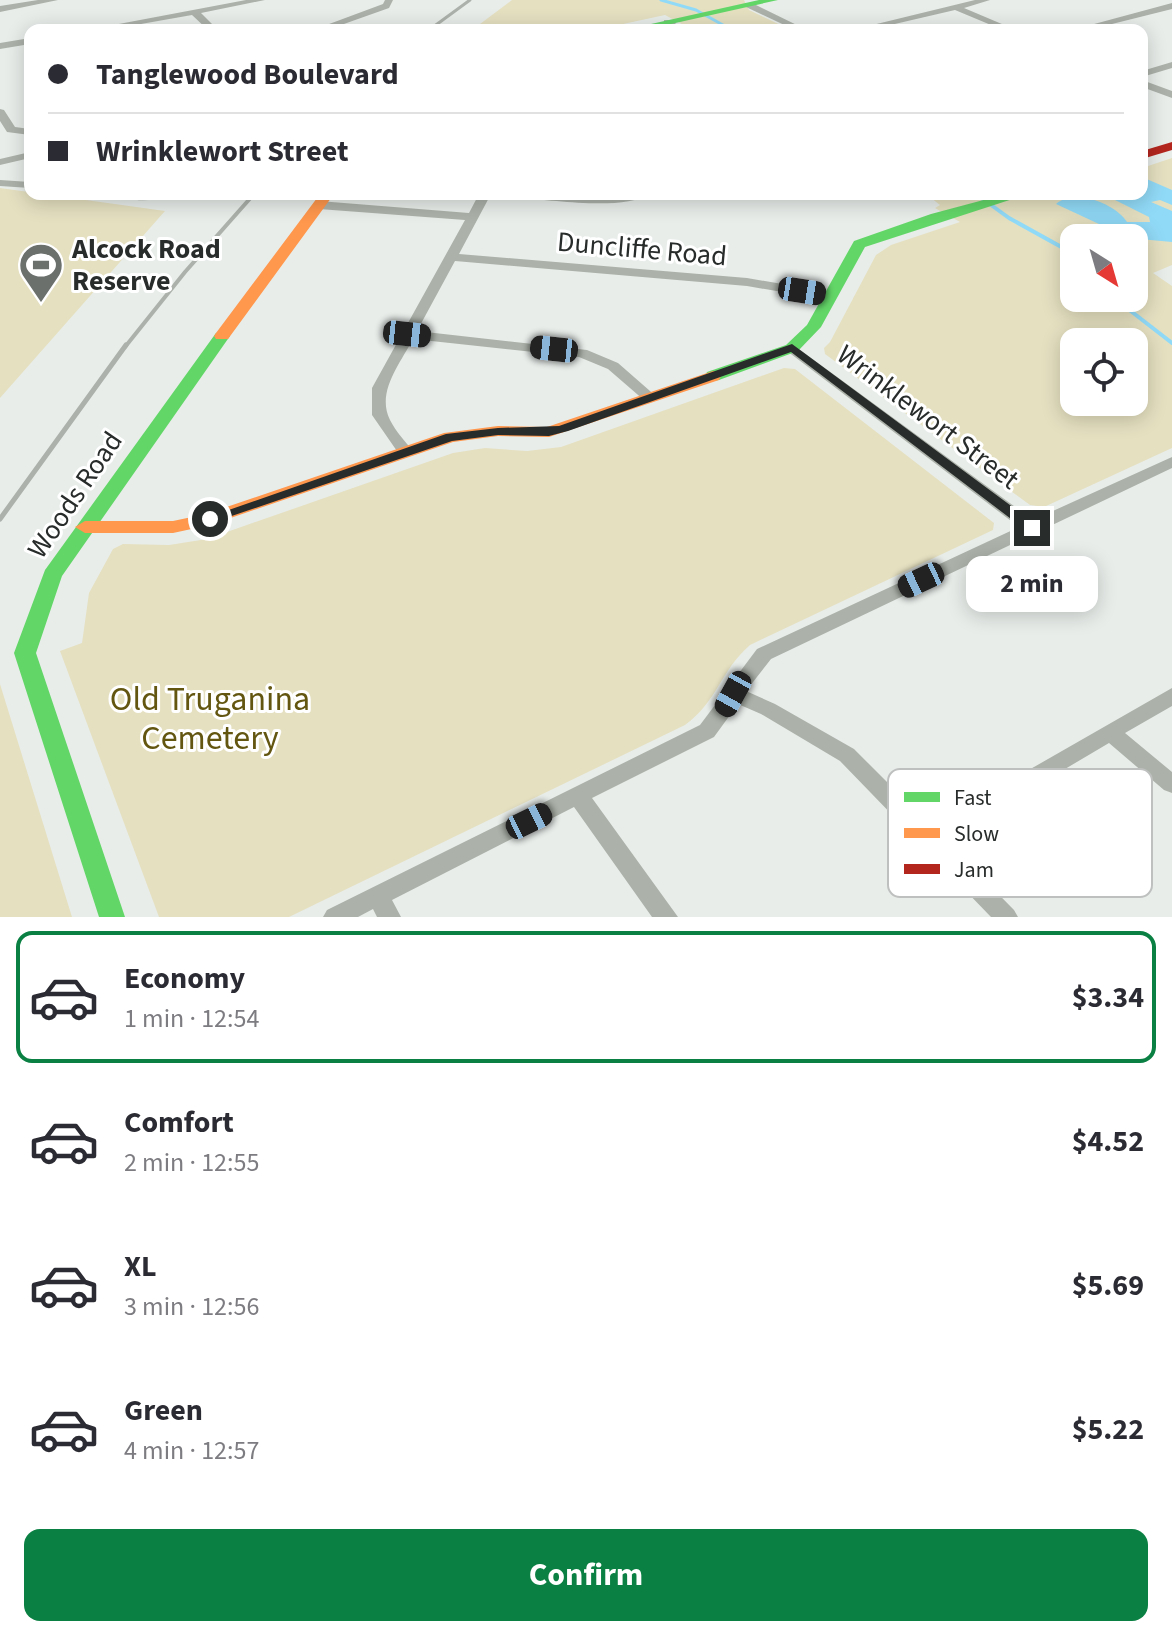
<!DOCTYPE html>
<html lang="en">
<head>
<meta charset="utf-8">
<style>
  :root { --surface:#fff; --page:#f2f2f3; --text:#2b2b33; --muted:#7c7c81; --line:#e1e1e2; --accent:#0b8043 }
  body { margin:0; font-family:"Source Sans 3",sans-serif; background:var(--page); color:var(--text); height:100vh; display:flex; flex-direction:column; font-size:30px; white-space:nowrap }
  * { box-sizing:border-box; margin:0 }
  p { font-size:26px; color:var(--muted) }
  .icon { flex:none; width:44px; height:44px; fill:none; stroke:currentColor; stroke-width:2; stroke-linecap:round; stroke-linejoin:round }
  .map { position:relative; height:917px; overflow:hidden }
  .side { display:flex; flex-direction:column; background:var(--surface); flex:1 }
  .side>* { flex:none }
  .top-card { position:absolute; left:24px; top:24px; width:1124px; height:176px; border-radius:16px; box-shadow:0 4px 20px #0003; display:grid; align-content:center; height:176px; padding:0 24px; background:var(--surface) }
  .needle { width:52px; rotate:143deg }
  .tools { position:absolute; left:1060px; top:224px; display:grid; gap:16px }
  .tools a { display:grid; place-items:center; width:88px; height:88px; border-radius:16px; background:var(--surface); box-shadow:0 4px 20px #0003; font-size:40px }
  .end { position:absolute; width:36px; height:36px; margin:-18px; border:10px solid #282c2a; background:#fff; box-shadow:0 0 0 4px #fff }
  .from { border-radius:50% }
  .bubble { position:absolute; height:56px; border-radius:16px; background:var(--surface); box-shadow:0 4px 20px #0003; font-size:26px; font-weight:700; line-height:56px; text-align:center }
  .car { position:absolute; width:24px; height:48px; margin:-24px -12px; border-radius:10px; box-shadow:0 0 6px 2px #0007; background:linear-gradient(#222 24%,#8ab4d8 0 40%,#222 0 76%,#8ab4d8 0 86%,#222 0) }
  .top-card b { display:flex; align-items:center; gap:28px; height:76px; font-size:30px }
  .top-card b+b { border-top:2px solid var(--line) }
  .top-card i { width:20px; height:20px; background:var(--text) }
  ul { padding:14px 0 0; list-style:none }
  li { display:flex; align-items:center; gap:24px; height:132px; margin:0 16px 12px; padding:0 8px; border:4px solid transparent; border-radius:16px }
  li div { flex:1 }
  li b { display:block; font-size:30px }
  li em { font-style:normal; font-weight:700 }
  li.selected { border-color:var(--accent) }
  li>.icon { width:72px; height:72px; stroke-width:1.5 }
  .cta { display:flex; gap:16px; margin-top:auto; padding:16px 24px }
  .cta a { flex:1; height:92px; border-radius:16px; background:var(--accent); color:#fff; font-size:32px; font-weight:700; line-height:92px; text-align:center }
  .map>svg:first-child { display:block }
  .green { fill:#e5e0c0; fill-rule:evenodd }
  .water { fill:#91daf7 }
  .lines { fill:none; stroke-linecap:round; stroke-linejoin:round }
  .stream-far1 { stroke:#91daf7; stroke-width:3 }
  .stream { stroke:#91daf7; stroke-width:4 }
  .street { fill:#acb2a9; fill-rule:evenodd }
  .fast { fill:#63d668; fill-rule:evenodd }
  .slow { fill:#ff974d; fill-rule:evenodd }
  .jam { fill:#b3261e; fill-rule:evenodd }
  .rail-far2 { stroke:#acb1ab; stroke-width:3 }
  .rail-far1 { stroke:#acb1ab; stroke-width:4 }
  .rail { stroke:#acb1ab; stroke-width:5 }
  .route { fill:#282c2a }
  .labels { text-anchor:middle; dominant-baseline:central; stroke-width:6; stroke-linejoin:round; paint-order:stroke }
  .poi-label { font-size:28px; font-weight:bold; fill:#282c2a; stroke:#fff; text-anchor:start }
  .street-label { font-size:28px; fill:#282c2a; stroke:#fff }
  .near-park-label { font-size:34px; fill:#635611; stroke:#fff }
  .key { fill:#fff; stroke:#bec0bf; stroke-width:2 }
  .key-label { font-size:22px; fill:#282c2a }
</style>
</head>
<body>
<div class="map">
<svg width="1172" height="917" viewBox="0 0 1172 917">
  <rect width="100%" height="100%" fill="#e8edea"/>
  <path class="green" d="M 512,0 L 744,0 L 749,10 L 791,30 L 693,30 L 665,15 L 595,30 L 472,30 Z
    M 1172,158 L 1172,265 L 1153,273 L 1172,286 L 1172,448 L 1044,507 L 1030,505 L 825,354 L 824,348 L 830,342 L 876,255 L 891,245 L 960,222 L 935,208 L 940,205 L 926,194 L 1046,194 L 1053,197 L 1064,194 L 1142,194 L 1142,168 ZM 1074,238 L 1134,238 L 1134,298 L 1074,298 ZM 1074,342 L 1134,342 L 1134,402 L 1074,402 Z
    M 0,188 L 165,211 L 0,398 Z
    M 784,368 L 795,369 L 994,523 L 993,530 L 750,645 C 720,671 718,701 685,725 L 289,917 L 159,917 L 60,651 L 82,643 L 89,593 L 113,549 L 123,544 L 169,545 L 207,539 L 453,453 L 485,448 L 527,451 L 561,447 Z
    M 0,684 L 72,917 L 0,917 Z"/>
  <path class="water" d="M 1142,177 L 1172,190 L 1172,205 L 1160,200 L 1151,202 L 1172,211 L 1172,242 L 1129,238 L 1056,204 C 1074,188 1115,203 1127,222 L 1150,222 L 1149,217 L 1103,194 L 1142,194 Z"/>
  <g class="lines">
    <path class="stream-far1" d="M 661,0 L 696,10 L 732,30"/>
    <path class="stream" d="M 976,194 L 1009,218 L 1074,254
      M 1114,298 L 1172,343"/>
    <path class="street" d="M 38,0 L 58,0 L 0,12 L 0,6 Z
      M 246,0 L 265,0 L 201,13 L 218,30 L 208,30 L 192,15 L 107,30 L 87,30 Z
      M 385,0 L 393,0 L 389,8 L 327,30 L 313,30 L 383,4 Z
      M 975,0 L 990,0 L 964,8 L 1016,30 L 1003,30 L 955,10 L 869,30 L 852,30 Z
      M 746,3 L 752,3 L 807,30 L 795,30 L 746,7 Z
      M 1172,3 L 1172,9 L 1088,30 L 1072,30 Z
      M 664,20 L 670,20 L 686,30 L 674,30 L 664,24 Z
      M 30,38 L 30,44 L 0,49 L 0,43 Z
      M 1172,62 L 1172,68 L 1142,77 L 1142,71 Z
      M 1142,80 L 1172,91 L 1172,98 L 1142,87 Z
      M 0,109 L 4,110 L 15,127 L 30,129 L 30,135 L 7,132 L 0,121 Z
      M 30,152 L 30,158 L 0,165 L 0,159 Z
      M 0,180 L 30,182 L 30,188 L 0,186 Z
      M 114,194 L 156,194 L 160,197 C 150,203 124,200 114,194 Z
      M 479,194 L 491,194 L 459,254 L 747,278 L 829,292 L 836,296 L 829,300 L 747,286 L 455,261 L 417,331 L 587,350 L 618,363 L 658,398 L 655,401 L 645,401 L 608,369 L 579,357 L 413,339 C 400,364 376,392 390,420 C 396,432 405,441 413,451 L 411,454 L 399,454 L 372,415 L 372,388 L 465,220 L 319,209 L 313,205 L 319,201 L 469,213 Z
      M 515,194 L 605,196 L 650,194 C 624,211 553,200 521,198 Z
      M 792,344 L 1033,520 L 1172,457 L 1172,468 L 771,659 L 746,691 L 775,704 L 854,749 L 931,826 L 1172,688 L 1172,706 L 1125,733 L 1172,772 L 1172,793 L 1164,790 L 1109,743 L 945,840 L 1014,910 L 1018,917 L 991,917 L 840,761 L 761,714 L 738,704 L 714,737 L 592,798 L 678,917 L 652,917 L 574,807 L 392,900 L 401,917 L 377,917 L 373,909 L 358,917 L 323,917 L 327,910 L 700,725 L 757,649 L 1019,527 L 787,351 L 785,348 L 787,345 Z"/>
    <path class="fast" d="M 759,0 L 778,0 L 644,30 L 624,30 Z
      M 1006,194 L 1028,194 L 865,247 L 821,327 L 798,351 L 719,380 L 713,381 L 705,376 L 707,372 L 786,345 L 807,325 L 854,241 L 931,214 Z
      M 222,331 L 230,336 L 62,576 L 36,653 L 125,917 L 99,917 L 14,653 L 45,570 L 216,333 Z"/>
    <path class="slow" d="M 320,194 L 334,194 L 228,339 L 216,339 L 214,336 L 216,333 Z
      M 713,371 L 719,372 L 721,376 L 719,380 L 549,437 L 498,436 L 453,442 L 210,525 L 173,533 L 85,533 L 75,527 L 85,521 L 173,521 L 206,514 L 444,433 L 498,426 L 547,427 Z"/>
    <path class="jam" d="M 1172,142 L 1172,150 L 1142,159 L 1142,151 Z"/>
    <path class="rail-far2" d="M 429,30 L 470,0"/>
    <path class="rail-far1" d="M 125,347 L 185,272 L 254,194"/>
    <path class="rail" d="M 0,519 L 126,345"/>
  </g>
  <path class="route" d="M 792,344 L 1037,525 L 1037,531 L 1027,531 L 791,352 L 568,431 L 549,436 L 498,435 L 452,441 L 214,522 L 210,524 L 203,519 L 446,434 L 498,428 L 559,426 Z"/>
  <defs>
    <g id="stadium-pin" transform="scale(2.3)"><path d="M0 17L-7.5 6A9.5 9.5 0 1 1 7.5 6Z" fill="#6b706d" stroke="#fff"/><path d="M0-5a6.5 5 0 1 0 0 10a6.5 5 0 1 0 0-10ZM-3.5-1.8h7v3.6h-7Z" fill="#fff"/></g>
  </defs>
  <g fill-rule="evenodd">
    <use href="#stadium-pin" x="41" y="265"/>
  </g>
  <g class="labels">
    <g class="poi-label">
      <text x="72" y="249">Alcock Road<tspan x="72" dy="32">Reserve</tspan></text>
    </g>
    <g class="street-label">
      <text transform="translate(642 249) rotate(5)">Duncliffe Road</text>
      <text transform="translate(928 417) rotate(37)">Wrinklewort Street</text>
      <text transform="translate(75 495) rotate(-56)">Woods Road</text>
    </g>
    <g class="near-park-label">
      <text x="210" y="699">Old Truganina<tspan x="210" dy="39">Cemetery</tspan></text>
    </g>
  </g>
  <rect x="888" y="769" width="264" height="128" rx="12" class="key"/>
  <rect x="904" y="792" width="36" height="10" fill="#63d668"/>
  <rect x="904" y="828" width="36" height="10" fill="#ff974d"/>
  <rect x="904" y="864" width="36" height="10" fill="#b3261e"/>
  <g class="key-label">
    <text x="954" y="805">Fast</text>
    <text x="954" y="841">Slow</text>
    <text x="954" y="877">Jam</text>
  </g>
</svg>
<div class="tools">
<a><svg class="needle" viewBox="-14 -14 28 28"><path d="M0-13l5 13h-10z" fill="#e53935"/><path d="M0 13l5-13h-10z" fill="#7c7c81"/></svg></a>
<a><svg class="icon" aria-label="locate" viewBox="0 0 24 24"><circle cx="12" cy="12" r="6"/><path d="M12 2v4M12 18v4M2 12h4M18 12h4"/></svg></a>
</div>
<i class="end from" style="left:210px;top:519px"></i>
<i class="end" style="left:1032px;top:528px"></i>
<div class="bubble" style="left:966px;top:556px;width:132px">2 min</div>
<i class="car" style="left:802px;top:291px;rotate:99deg"></i>
<i class="car" style="left:407px;top:334px;rotate:96deg"></i>
<i class="car" style="left:554px;top:349px;rotate:276deg"></i>
<i class="car" style="left:921px;top:580px;rotate:245deg"></i>
<i class="car" style="left:733px;top:694px;rotate:209deg"></i>
<i class="car" style="left:529px;top:821px;rotate:64deg"></i>
<div class="top-card">
<b><i class="from"></i>Tanglewood Boulevard</b>
<b><i></i>Wrinklewort Street</b>
</div>
</div>
<section class="side">
<ul>
<li class="selected"><svg class="icon" aria-label="car" viewBox="0 0 24 24"><path d="M5 17H2v-5l4-1 3-4h7l3 4 3 1v5h-3M9 17h6M6 11h13"/><circle cx="7" cy="17" r="2"/><circle cx="17" cy="17" r="2"/></svg><div><b>Economy</b><p>1 min · 12:54</p></div><em>$3.34</em></li>
<li><svg class="icon" aria-label="car" viewBox="0 0 24 24"><path d="M5 17H2v-5l4-1 3-4h7l3 4 3 1v5h-3M9 17h6M6 11h13"/><circle cx="7" cy="17" r="2"/><circle cx="17" cy="17" r="2"/></svg><div><b>Comfort</b><p>2 min · 12:55</p></div><em>$4.52</em></li>
<li><svg class="icon" aria-label="car" viewBox="0 0 24 24"><path d="M5 17H2v-5l4-1 3-4h7l3 4 3 1v5h-3M9 17h6M6 11h13"/><circle cx="7" cy="17" r="2"/><circle cx="17" cy="17" r="2"/></svg><div><b>XL</b><p>3 min · 12:56</p></div><em>$5.69</em></li>
<li><svg class="icon" aria-label="car" viewBox="0 0 24 24"><path d="M5 17H2v-5l4-1 3-4h7l3 4 3 1v5h-3M9 17h6M6 11h13"/><circle cx="7" cy="17" r="2"/><circle cx="17" cy="17" r="2"/></svg><div><b>Green</b><p>4 min · 12:57</p></div><em>$5.22</em></li>
</ul>
<div class="cta"><a>Confirm</a></div>
</section>
</body>
</html>
